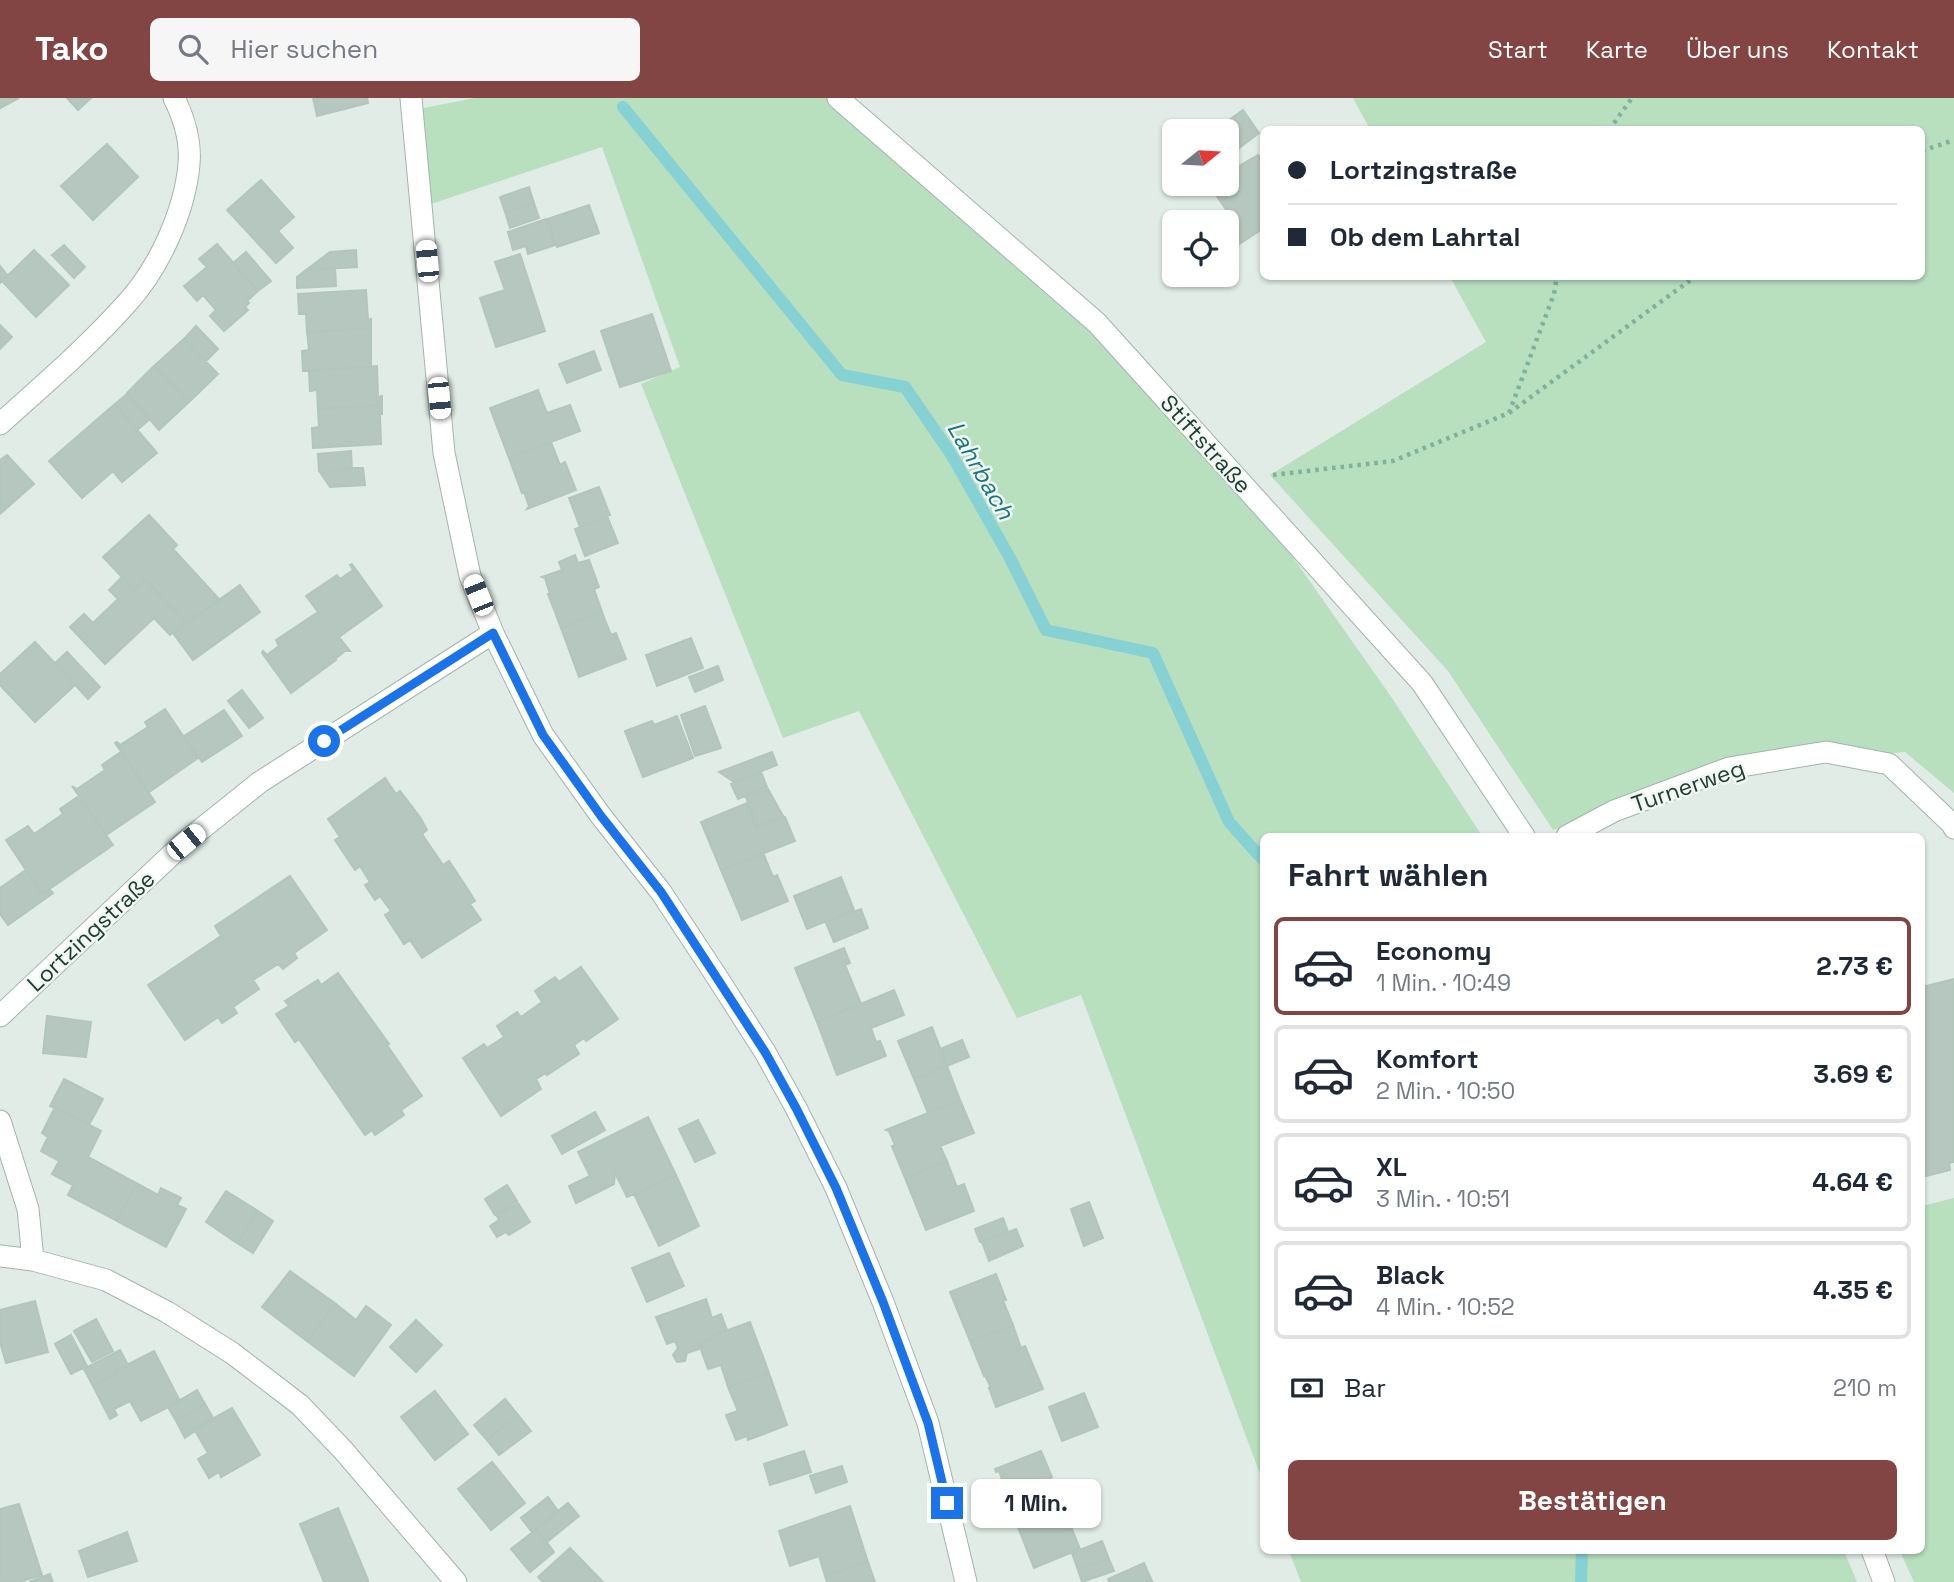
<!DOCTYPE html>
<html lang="de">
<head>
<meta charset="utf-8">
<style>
  :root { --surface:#fff; --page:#f6f6f7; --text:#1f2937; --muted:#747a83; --line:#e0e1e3; --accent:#824543 }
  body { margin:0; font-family:"Space Grotesk",sans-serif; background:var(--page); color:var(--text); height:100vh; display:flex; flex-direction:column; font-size:26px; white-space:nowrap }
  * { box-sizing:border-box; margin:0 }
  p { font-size:23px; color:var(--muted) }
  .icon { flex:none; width:38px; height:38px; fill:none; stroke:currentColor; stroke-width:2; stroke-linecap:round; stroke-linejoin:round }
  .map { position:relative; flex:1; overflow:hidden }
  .side { position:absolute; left:1260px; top:735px; width:665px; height:721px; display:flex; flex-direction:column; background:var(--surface); border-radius:10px; box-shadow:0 2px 5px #0004 }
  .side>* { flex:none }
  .top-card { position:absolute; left:1260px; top:28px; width:665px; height:154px; border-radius:10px; box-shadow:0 2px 5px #0004; display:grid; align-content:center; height:154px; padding:0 28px; background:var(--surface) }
  .needle { width:46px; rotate:72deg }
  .buttons { position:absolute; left:1162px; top:21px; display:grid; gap:14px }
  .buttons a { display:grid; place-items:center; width:77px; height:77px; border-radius:10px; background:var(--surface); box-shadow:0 2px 5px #0004; font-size:35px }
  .end { position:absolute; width:32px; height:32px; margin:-16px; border:9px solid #1a73e8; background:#fff; box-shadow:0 0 0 4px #fff }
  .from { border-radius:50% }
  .bubble { position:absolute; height:49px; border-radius:10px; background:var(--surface); box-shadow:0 2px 5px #0004; font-size:23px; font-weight:600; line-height:49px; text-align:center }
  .car { position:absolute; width:21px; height:42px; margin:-21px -10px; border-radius:9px; box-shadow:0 0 5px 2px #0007; background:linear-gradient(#fff 24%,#345 0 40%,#fff 0 76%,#345 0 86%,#fff 0) }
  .top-card b { display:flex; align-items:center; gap:24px; height:66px; font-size:26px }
  .top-card b+b { border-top:2px solid var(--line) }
  .top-card i { width:18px; height:18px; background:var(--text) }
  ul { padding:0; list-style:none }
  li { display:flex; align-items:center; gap:21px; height:98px; margin:0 14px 10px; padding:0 14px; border:4px solid var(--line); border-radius:10px }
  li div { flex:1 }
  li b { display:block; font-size:26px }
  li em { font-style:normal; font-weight:600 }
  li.selected { border-color:var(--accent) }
  li>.icon { width:63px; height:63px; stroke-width:1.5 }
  h2 { padding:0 28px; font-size:32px; line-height:84px }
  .pay { display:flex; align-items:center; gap:18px; height:77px; padding:0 28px; font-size:26px }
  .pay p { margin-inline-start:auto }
  .action { display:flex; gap:14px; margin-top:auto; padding:14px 28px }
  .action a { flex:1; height:80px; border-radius:10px; background:var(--accent); color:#fff; font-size:28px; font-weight:600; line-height:80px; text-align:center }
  header { display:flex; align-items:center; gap:42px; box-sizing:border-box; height:98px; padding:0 35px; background:var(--accent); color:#fff }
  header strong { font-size:33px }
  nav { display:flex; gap:38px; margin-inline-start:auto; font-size:24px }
  .search { width:490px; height:63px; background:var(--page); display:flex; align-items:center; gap:18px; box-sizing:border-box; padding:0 24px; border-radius:10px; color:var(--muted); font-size:26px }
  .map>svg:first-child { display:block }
  .green { fill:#b8dfbe }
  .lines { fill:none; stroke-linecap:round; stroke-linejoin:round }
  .stream { stroke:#85d1d4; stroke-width:12 }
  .building { fill:#b5c7be; stroke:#b2c6bc; stroke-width:2 }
  .lane-casing { stroke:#a3b4ac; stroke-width:23 }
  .street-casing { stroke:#a3b4ac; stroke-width:23 }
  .path { stroke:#7fb19c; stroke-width:4.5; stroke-dasharray:3.5 5; stroke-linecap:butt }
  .lane { stroke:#fff; stroke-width:21 }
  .street { stroke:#fff; stroke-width:21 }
  .route { stroke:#1a73e8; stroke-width:9 }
  .labels { text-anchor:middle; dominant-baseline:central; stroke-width:5; stroke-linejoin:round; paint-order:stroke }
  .street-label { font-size:23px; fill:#203d32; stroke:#f1f8f4 }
  .water-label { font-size:24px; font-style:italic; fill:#17777d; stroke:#f1f8f4 }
</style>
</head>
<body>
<header>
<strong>Tako</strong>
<div class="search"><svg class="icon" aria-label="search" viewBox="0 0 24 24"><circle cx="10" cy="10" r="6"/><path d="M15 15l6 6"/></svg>Hier suchen</div>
<nav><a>Start</a><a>Karte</a><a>Über uns</a><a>Kontakt</a></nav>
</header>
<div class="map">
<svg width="1954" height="1484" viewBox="0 0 1954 1484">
  <rect width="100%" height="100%" fill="#e0ece5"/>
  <path class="green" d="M 475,0 L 838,0 L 1097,225 L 1237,380 L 1392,600 L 1482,738 L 1264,738 L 1263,1384 L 1081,897 L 1017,920 L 859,613 L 783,640 L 641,286 L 680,269 L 602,49 L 422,109 L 413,12 Z
    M 1353,0 L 1954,0 L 1954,695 L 1905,654 L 1729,670 L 1614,713 L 1553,732 L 1448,573 L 1270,377 L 1486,244 L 1450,179 L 1922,178 L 1922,32 L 1370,31 Z
    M 1954,1100 L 1954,1484 L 1914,1484 L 1900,1453 L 1922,1452 L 1922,1108 Z
    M 1289,1453 L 1844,1453 L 1857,1484 L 1301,1484 Z"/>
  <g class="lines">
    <path class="stream" d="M 623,9 L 842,277 L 905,289 L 951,356 L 1010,460 L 1046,532 L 1153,555 L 1229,724 L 1264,763
      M 1581,1484 L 1582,1452"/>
  </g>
  <path class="building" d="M 0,0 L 19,0 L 0,10 Z
    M 67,0 L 91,0 L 78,12 Z
    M 313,0 L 367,0 L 368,5 L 317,18 Z
    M 1243,12 L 1259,35 L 1227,59 L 1227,33 L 1214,33 Z
    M 107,46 L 138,79 L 93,122 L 61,88 Z
    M 1258,57 L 1264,65 L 1264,130 L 1227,154 L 1227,128 L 1234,123 L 1209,87 L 1227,86 L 1227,75 Z
    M 261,82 L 294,119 L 278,133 L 293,150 L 276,165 L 227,112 Z
    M 529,89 L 534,105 L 505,114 L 500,99 Z
    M 534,105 L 539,120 L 510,130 L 505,114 Z
    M 589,107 L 599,135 L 557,149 L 548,121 Z
    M 546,121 L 555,147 L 528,156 L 526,148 L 513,152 L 508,134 Z
    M 217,146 L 258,193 L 247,203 L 249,205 L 245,209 L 248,212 L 224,233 L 210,218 L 216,212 L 203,197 L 197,203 L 184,188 L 207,169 L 199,161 Z
    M 64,147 L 85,169 L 74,180 L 52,157 Z
    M 34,152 L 69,187 L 36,219 L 2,183 Z
    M 356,152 L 357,169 L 306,172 L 330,154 Z
    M 246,154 L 271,183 L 258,193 L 233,165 Z
    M 520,156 L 545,233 L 496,249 L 480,200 L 505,192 L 495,164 Z
    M 0,168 L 8,178 L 0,185 Z
    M 335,170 L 336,188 L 297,190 L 297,179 L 306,172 Z
    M 366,192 L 368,222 L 371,221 L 371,230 L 307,234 L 306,216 L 299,216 L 298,196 Z
    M 652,216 L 671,273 L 620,289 L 601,233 Z
    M 0,227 L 12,239 L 0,251 Z
    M 196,228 L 218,251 L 206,263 L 184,241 Z
    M 371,230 L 371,269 L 303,273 L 302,253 L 309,252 L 307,234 Z
    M 184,241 L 218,276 L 189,304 L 154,268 Z
    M 594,253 L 601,272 L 567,285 L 559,266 Z
    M 154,268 L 189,304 L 159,332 L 127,295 Z
    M 377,268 L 378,299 L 382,298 L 382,307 L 318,311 L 317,292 L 310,293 L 309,273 Z
    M 538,292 L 547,315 L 570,307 L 580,333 L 509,360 L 490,310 Z
    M 127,296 L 150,321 L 137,332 L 115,306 Z
    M 115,306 L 157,355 L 122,384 L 113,373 L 82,400 L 49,363 Z
    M 382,307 L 382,316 L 380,316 L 381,346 L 313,350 L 312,330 L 319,329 L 318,311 Z
    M 551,344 L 560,367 L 565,364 L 576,392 L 527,411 L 529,408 L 524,394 L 522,395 L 509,360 Z
    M 351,353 L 352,372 L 319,373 L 318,356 Z
    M 7,357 L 34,386 L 0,416 L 0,362 Z
    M 352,370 L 363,370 L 365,387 L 330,389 L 320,374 Z
    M 599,389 L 610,417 L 580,429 L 569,400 Z
    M 149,417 L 177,447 L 173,451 L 220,502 L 186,525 L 146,482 L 134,492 L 103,459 Z
    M 607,418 L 618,445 L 585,458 L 575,431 Z
    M 575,457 L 578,465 L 589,462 L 599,489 L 594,491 L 602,514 L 561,530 L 548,496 L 550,496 L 545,480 L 542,479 L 562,472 L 559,464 Z
    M 352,466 L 382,508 L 339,539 L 350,553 L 345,553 L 335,561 L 336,562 L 291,595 L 262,555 L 263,553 L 267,557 L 279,548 L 276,542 L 318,514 L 306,498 L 337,477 L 340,481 L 353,472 L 350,467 Z
    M 122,479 L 134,492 L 146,482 L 186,525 L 170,537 L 154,520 L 105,566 L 70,529 L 84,516 L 93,525 L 118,501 L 109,492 Z
    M 240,487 L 260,514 L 193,562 L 173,535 Z
    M 602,514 L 611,537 L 616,535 L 626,561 L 579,579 L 561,530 Z
    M 691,540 L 703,570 L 657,588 L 646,557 Z
    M 35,544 L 75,587 L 35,624 L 0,587 L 0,576 Z
    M 67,554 L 100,589 L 88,601 L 55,565 Z
    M 718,568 L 723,582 L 695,594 L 689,579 Z
    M 242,592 L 263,620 L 249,630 L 228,603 Z
    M 705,608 L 721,650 L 695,658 L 681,617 Z
    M 165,611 L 198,660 L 149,694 L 115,645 L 117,644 L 120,647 L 148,629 L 145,624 Z
    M 224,612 L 242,638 L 202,664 L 184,638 Z
    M 677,618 L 693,660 L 643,679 L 625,633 L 652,623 L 654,627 Z
    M 121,654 L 155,704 L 106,737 L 72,688 L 77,691 L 105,672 L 102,667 Z
    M 772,654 L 777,667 L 734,684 L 719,674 Z
    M 761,674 L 767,689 L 738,701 L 731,686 Z
    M 385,680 L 396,696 L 400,693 L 420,719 L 427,732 L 422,736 L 443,767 L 449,763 L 467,790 L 475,803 L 470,806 L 481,822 L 422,860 L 410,842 L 404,846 L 385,817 L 391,813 L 380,798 L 375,802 L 365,787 L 370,784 L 360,768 L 355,772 L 335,742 L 340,739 L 328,721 Z
    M 768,691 L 783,718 L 757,728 L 746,699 Z
    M 79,698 L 113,747 L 42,796 L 6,742 L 28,728 L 34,736 L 63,716 L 60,711 Z
    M 747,705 L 756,730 L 785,719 L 795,743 L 721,772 L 701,724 Z
    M 763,755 L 773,779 L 777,777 L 788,803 L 742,822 L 721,772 Z
    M 26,772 L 42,796 L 49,791 L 53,795 L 8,827 L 0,816 L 0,790 Z
    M 290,778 L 327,832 L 294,855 L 297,860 L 283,871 L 278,866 L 253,882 L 259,891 L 233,909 L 237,915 L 222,925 L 218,919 L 185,942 L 148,887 L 221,838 L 215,828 Z
    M 841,779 L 854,812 L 807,831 L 794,798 Z
    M 861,811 L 868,830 L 834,844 L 826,825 Z
    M 844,850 L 850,865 L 845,867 L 861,906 L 817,924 L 795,870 Z
    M 581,869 L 618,921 L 586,943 L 584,940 L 574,947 L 579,956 L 547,977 L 546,975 L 536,981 L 541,991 L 501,1018 L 463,960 L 484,946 L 487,950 L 504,939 L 497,928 L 517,914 L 521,919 L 542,904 L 535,893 L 555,879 L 559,884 Z
    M 338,875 L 389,946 L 387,947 L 422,998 L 401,1012 L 404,1017 L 375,1037 L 372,1032 L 365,1037 L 299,941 L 295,944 L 276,916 L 289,908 L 285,903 L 318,882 L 321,887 Z
    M 1954,881 L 1954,1064 L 1949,1065 L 1950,1072 L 1922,1079 L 1922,889 Z
    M 894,892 L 904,917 L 871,930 L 876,944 L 880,943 L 886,958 L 837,977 L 817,924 Z
    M 47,918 L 91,924 L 86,959 L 43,955 Z
    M 932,929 L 947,968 L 914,981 L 898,943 Z
    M 962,942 L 969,959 L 947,968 L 940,951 Z
    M 947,968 L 960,1002 L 928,1015 L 914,981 Z
    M 64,981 L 103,1001 L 89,1027 L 50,1008 Z
    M 960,1002 L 974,1035 L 940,1048 L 947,1063 L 905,1080 L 892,1048 L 895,1047 L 889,1033 L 886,1032 Z
    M 55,1009 L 101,1033 L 88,1059 L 136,1085 L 117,1123 L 68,1097 L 73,1087 L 52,1076 L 59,1063 L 41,1053 L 48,1039 L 42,1035 Z
    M 595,1014 L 605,1032 L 562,1056 L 552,1038 Z
    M 648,1019 L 676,1077 L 627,1099 L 615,1075 L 614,1086 L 576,1105 L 569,1088 L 590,1078 L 578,1054 Z
    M 698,1022 L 715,1055 L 695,1064 L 679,1031 Z
    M 947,1063 L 957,1089 L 964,1086 L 974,1113 L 926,1132 L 905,1080 Z
    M 676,1077 L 699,1128 L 659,1148 L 634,1096 Z
    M 136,1085 L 158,1097 L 161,1090 L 181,1100 L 177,1107 L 186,1111 L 166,1149 L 117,1123 Z
    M 507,1087 L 517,1103 L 495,1117 L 485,1101 Z
    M 226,1093 L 258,1113 L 237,1145 L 206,1124 Z
    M 1089,1104 L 1103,1140 L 1084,1148 L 1071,1111 Z
    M 518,1105 L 530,1124 L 509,1137 L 506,1134 L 497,1139 L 490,1128 L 499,1122 L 497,1118 Z
    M 258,1113 L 273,1123 L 253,1155 L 237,1145 Z
    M 1003,1120 L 1008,1134 L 980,1144 L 975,1131 Z
    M 1016,1131 L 1023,1148 L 989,1163 L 982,1144 Z
    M 669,1155 L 684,1188 L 647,1204 L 632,1170 Z
    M 290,1173 L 336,1206 L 307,1243 L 262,1209 Z
    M 996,1176 L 1006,1202 L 1003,1203 L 1013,1227 L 970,1243 L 950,1194 Z
    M 706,1201 L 712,1220 L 721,1216 L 727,1232 L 709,1239 L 711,1241 L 699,1246 L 702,1250 L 687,1255 L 685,1263 L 677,1264 L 673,1257 L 678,1250 L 675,1243 L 667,1246 L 656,1219 Z
    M 35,1203 L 48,1254 L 6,1265 L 0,1244 L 0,1212 Z
    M 336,1206 L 356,1222 L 366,1208 L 391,1227 L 354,1278 L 307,1243 Z
    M 96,1221 L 113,1253 L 92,1264 L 74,1233 Z
    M 416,1222 L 442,1247 L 416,1274 L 390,1249 Z
    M 750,1224 L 769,1275 L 728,1289 L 721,1267 L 708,1271 L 699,1246 L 711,1241 L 709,1239 Z
    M 1013,1227 L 1021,1250 L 1025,1248 L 1043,1291 L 996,1309 L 989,1290 L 991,1290 L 985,1277 L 984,1278 L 970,1243 Z
    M 71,1237 L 87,1268 L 71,1276 L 55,1246 Z
    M 120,1252 L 128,1267 L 93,1288 L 84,1271 Z
    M 154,1253 L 180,1303 L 141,1323 L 130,1303 L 114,1311 L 117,1317 L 110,1321 L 93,1288 L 117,1276 L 115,1273 Z
    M 769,1275 L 787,1327 L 748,1342 L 747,1338 L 736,1342 L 726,1317 L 738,1313 L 728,1289 Z
    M 197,1292 L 205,1306 L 176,1323 L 168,1309 Z
    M 435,1293 L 468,1336 L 435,1362 L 401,1319 Z
    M 1084,1295 L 1098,1329 L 1062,1343 L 1049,1309 Z
    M 505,1301 L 518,1317 L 487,1342 L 474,1327 Z
    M 205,1306 L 213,1320 L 185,1340 L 176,1323 Z
    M 232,1310 L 260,1357 L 221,1379 L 219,1374 L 209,1380 L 198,1361 L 208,1355 L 194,1331 Z
    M 518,1317 L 531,1333 L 499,1357 L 487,1342 Z
    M 804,1353 L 811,1374 L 770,1387 L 764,1366 Z
    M 1041,1353 L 1052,1379 L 1048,1381 L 1056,1402 L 1014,1419 L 1001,1385 L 1003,1384 L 999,1373 L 996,1374 L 995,1371 Z
    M 492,1364 L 525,1405 L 491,1432 L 458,1391 Z
    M 842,1368 L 847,1384 L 816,1395 L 810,1378 Z
    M 548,1399 L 558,1413 L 532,1434 L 521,1420 Z
    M 1056,1402 L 1065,1426 L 1069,1424 L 1080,1451 L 1034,1470 L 1014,1419 Z
    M 568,1405 L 579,1418 L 547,1444 L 536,1431 Z
    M 19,1406 L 42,1477 L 19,1484 L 0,1484 L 0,1411 Z
    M 850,1408 L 868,1464 L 825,1478 L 819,1458 L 790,1468 L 779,1433 Z
    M 338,1410 L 368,1482 L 368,1484 L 324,1484 L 300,1426 Z
    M 537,1431 L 554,1454 L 530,1474 L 511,1451 Z
    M 127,1434 L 137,1463 L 88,1479 L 79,1453 Z
    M 1102,1443 L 1109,1461 L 1078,1472 L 1072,1455 Z
    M 570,1450 L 603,1484 L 543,1484 L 538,1479 Z
    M 1109,1461 L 1114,1473 L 1082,1484 L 1078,1472 Z
    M 868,1464 L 875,1484 L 827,1484 L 825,1478 Z
    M 1144,1465 L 1152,1483 L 1109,1484 L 1108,1481 Z
    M 50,1476 L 53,1484 L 29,1484 Z"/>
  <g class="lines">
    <g class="lane-casing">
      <path id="lane" d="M 1567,738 L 1614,713 L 1729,670 L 1826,654 L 1889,666 L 1953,727 L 1954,730"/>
    </g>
    <g class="street-casing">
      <path id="street" d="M 411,0 L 444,355 L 470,478 L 493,535 L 543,637 L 601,718 L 661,794 L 717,879 L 765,954 L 796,1010 L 836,1090 L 883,1204 L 928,1325 L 966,1484
        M 838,0 L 1097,225 L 1422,585 L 1524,738
        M 0,326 C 43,287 88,249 127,205 C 159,170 185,113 189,66 C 191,44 184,20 174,0
        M 0,918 L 185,744 L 260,684 L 493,535
        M 0,1023 L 28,1111 L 33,1162
        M 0,1158 L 33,1162 L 106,1182 L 167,1214 L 232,1255 L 300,1307 L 343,1352 L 456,1484
        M 1872,1452 L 1884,1484"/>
    </g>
    <path class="path" d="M 1609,32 L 1632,0
      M 1922,53 L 1954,42
      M 1509,315 L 1696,178
      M 1273,377 L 1393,363 L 1509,315 L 1554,196 L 1557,178"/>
    <use href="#lane" class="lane"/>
    <use href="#street" class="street"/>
  </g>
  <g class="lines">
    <path class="route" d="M 324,643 L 493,535 L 543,637 L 601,718 L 661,794 L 765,954 L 796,1010 L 836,1090 L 883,1204 L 928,1325 L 947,1405"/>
  </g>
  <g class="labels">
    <g class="street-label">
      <text transform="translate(1206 346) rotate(48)">Stiftstraße</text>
      <text transform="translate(1688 688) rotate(-19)">Turnerweg</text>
      <text transform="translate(91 833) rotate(-43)">Lortzingstraße</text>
    </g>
    <g class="water-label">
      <text transform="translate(981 372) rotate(60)">Lahrbach</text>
    </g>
  </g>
</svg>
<div class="buttons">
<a><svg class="needle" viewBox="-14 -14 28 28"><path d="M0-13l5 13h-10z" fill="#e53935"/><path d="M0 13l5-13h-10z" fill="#747a83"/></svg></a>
<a><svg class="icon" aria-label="locate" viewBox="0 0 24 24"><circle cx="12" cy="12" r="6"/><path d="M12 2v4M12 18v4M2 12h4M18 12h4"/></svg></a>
</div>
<i class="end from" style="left:324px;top:643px"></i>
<i class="end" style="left:947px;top:1405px"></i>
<div class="bubble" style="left:971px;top:1381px;width:130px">1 Min.</div>
<i class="car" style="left:427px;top:163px;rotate:355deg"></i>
<i class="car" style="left:439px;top:300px;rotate:175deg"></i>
<i class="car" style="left:478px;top:497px;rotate:338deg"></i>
<i class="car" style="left:186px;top:744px;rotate:51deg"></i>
<div class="top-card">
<b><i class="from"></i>Lortzingstraße</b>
<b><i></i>Ob dem Lahrtal</b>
</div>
<section class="side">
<h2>Fahrt wählen</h2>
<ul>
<li class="selected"><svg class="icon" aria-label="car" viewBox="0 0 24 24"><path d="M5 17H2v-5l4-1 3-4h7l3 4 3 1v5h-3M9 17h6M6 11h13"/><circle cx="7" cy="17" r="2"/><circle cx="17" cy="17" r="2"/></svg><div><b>Economy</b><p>1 Min. · 10:49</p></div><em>2.73 €</em></li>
<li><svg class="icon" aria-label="car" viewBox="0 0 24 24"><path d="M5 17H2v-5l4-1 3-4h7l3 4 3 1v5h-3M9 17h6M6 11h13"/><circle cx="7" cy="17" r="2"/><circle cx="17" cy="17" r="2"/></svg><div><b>Komfort</b><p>2 Min. · 10:50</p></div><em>3.69 €</em></li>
<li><svg class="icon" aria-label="car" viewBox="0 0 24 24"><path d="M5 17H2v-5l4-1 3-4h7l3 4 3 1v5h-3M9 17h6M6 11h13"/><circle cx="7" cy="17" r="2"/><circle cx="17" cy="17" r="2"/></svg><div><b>XL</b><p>3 Min. · 10:51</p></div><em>4.64 €</em></li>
<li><svg class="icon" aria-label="car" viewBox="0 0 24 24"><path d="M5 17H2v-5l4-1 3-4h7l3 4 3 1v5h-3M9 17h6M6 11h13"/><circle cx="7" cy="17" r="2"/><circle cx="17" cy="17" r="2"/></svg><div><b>Black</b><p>4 Min. · 10:52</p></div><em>4.35 €</em></li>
</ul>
<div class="pay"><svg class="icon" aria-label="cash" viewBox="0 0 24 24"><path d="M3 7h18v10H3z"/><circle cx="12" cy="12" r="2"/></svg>Bar<p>210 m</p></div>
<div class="action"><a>Bestätigen</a></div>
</section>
</div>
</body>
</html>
